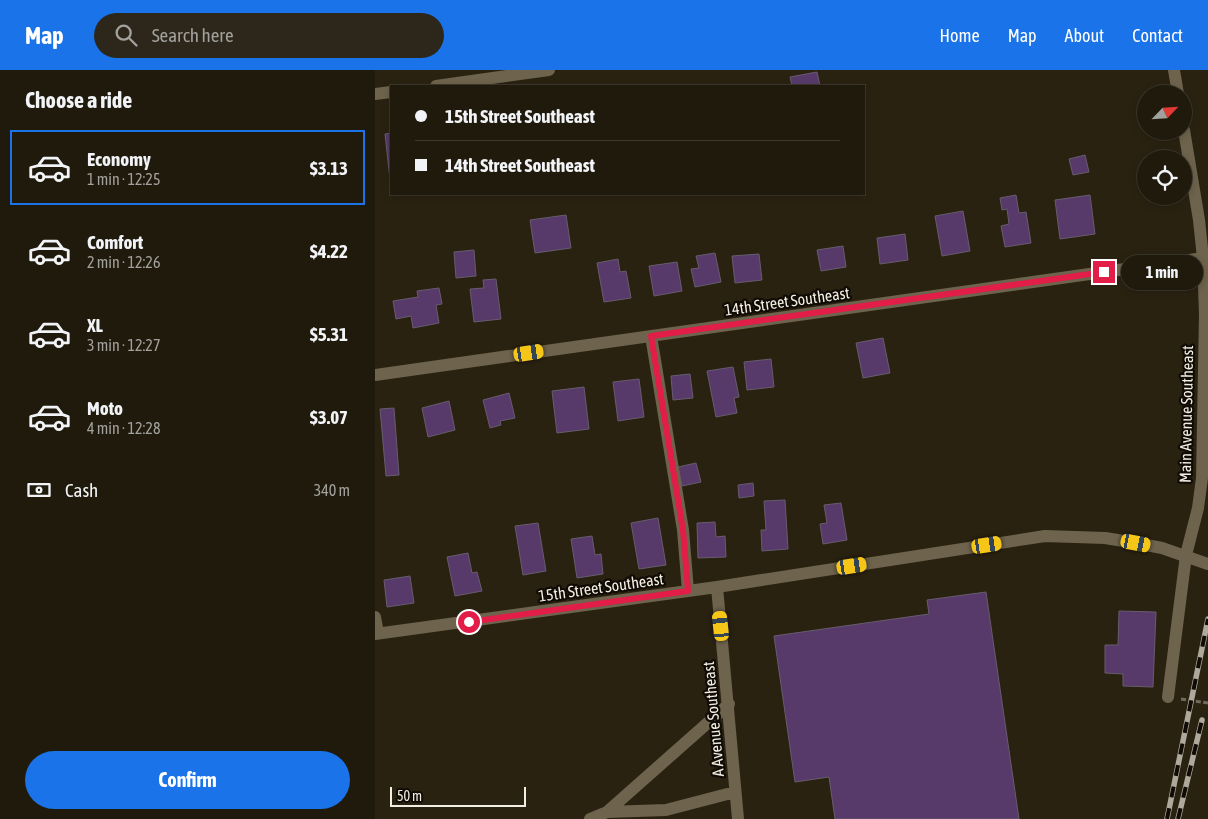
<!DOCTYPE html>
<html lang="en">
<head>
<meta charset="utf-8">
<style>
  :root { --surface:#201a0d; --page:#2d271b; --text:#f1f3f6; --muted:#a2a19d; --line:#3d382e; --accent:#1a73e8 }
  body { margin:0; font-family:"Asap Condensed",sans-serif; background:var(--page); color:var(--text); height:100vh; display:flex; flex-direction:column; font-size:19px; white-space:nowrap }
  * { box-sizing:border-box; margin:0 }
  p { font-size:16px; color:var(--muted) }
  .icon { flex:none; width:28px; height:28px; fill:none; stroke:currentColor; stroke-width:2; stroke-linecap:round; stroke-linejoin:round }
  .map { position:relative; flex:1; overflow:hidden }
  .sheet { display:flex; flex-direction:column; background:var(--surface); width:375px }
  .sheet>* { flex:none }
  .top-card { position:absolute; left:15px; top:15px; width:475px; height:110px; border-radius:0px; box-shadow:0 2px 8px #0003,0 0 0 1px var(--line); display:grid; align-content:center; height:110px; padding:0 25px; background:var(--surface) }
  .needle { width:32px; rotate:65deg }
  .fabs { position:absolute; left:762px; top:15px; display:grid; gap:10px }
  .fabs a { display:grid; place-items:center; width:55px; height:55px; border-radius:50%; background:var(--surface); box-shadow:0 2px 8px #0003,0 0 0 1px var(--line); font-size:25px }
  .scale { position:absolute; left:15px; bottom:12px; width:136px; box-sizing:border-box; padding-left:5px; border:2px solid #f3eee3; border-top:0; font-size:14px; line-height:18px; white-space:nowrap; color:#f3eee3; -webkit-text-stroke:4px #100c05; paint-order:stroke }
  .end { position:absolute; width:22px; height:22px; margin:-11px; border:6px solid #e11d48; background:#fff; box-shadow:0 0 0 2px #fff }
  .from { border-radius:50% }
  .bubble { position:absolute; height:35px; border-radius:18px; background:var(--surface); box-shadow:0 2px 8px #0003,0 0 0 1px var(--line); font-size:16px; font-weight:700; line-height:35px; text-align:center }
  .car { position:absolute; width:15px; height:30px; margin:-15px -8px; border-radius:6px; box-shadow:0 0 4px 1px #0007; background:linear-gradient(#f5c518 24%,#345 0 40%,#f5c518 0 76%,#345 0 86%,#f5c518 0) }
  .top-card b { display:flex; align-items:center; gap:18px; height:48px; font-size:19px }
  .top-card b+b { border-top:1px solid var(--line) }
  .top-card i { width:12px; height:12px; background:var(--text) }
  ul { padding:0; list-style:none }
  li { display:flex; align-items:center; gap:15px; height:75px; margin:0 10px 8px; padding:0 15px; border:2px solid transparent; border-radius:0px }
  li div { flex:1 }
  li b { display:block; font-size:19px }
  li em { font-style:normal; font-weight:700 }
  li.on { border-color:var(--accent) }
  li>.icon { width:45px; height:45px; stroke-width:1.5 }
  h2 { padding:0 25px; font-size:22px; line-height:60px }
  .pay { display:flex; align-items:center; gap:12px; height:55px; padding:0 25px; font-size:19px }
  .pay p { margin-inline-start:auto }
  .action { display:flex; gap:10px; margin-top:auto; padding:10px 25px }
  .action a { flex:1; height:58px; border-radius:30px; background:var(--accent); color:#fff; font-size:20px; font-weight:700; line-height:58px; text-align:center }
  header { display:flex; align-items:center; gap:30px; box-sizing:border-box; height:70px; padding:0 25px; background:var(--accent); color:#fff }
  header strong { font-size:24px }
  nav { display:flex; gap:28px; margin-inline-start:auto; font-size:18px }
  .search { width:350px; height:45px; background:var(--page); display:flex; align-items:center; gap:12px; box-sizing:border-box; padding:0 18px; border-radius:28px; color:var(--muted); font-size:19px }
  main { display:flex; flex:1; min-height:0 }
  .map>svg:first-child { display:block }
  .building { fill:#573a69; stroke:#675c6e }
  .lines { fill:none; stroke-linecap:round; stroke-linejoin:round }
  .path { stroke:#726b5c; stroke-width:3; stroke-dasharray:5 2.5; stroke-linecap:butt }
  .minor { stroke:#6e634c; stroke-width:12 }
  .rail-casing { stroke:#afa99c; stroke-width:5.5 }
  .rail { stroke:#100c05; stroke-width:4; stroke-dasharray:11; stroke-linecap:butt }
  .route { stroke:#e11d48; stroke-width:6 }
  .labels { text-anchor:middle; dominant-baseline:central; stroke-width:4.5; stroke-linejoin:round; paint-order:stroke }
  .street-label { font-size:16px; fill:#f3eee3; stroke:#100c05 }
</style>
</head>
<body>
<header>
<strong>Map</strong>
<div class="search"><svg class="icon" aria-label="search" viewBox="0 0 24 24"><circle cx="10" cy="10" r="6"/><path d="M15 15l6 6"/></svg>Search here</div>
<nav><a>Home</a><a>Map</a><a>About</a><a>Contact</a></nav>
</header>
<main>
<section class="sheet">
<h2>Choose a ride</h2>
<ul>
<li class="on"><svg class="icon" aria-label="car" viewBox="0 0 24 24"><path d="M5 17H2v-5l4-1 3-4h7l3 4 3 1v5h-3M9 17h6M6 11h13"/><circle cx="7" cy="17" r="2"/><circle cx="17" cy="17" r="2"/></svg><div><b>Economy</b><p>1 min · 12:25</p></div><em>$3.13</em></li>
<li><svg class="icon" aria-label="car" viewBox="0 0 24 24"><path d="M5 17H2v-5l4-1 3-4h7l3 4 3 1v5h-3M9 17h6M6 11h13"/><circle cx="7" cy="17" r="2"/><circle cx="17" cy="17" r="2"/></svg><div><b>Comfort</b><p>2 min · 12:26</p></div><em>$4.22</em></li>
<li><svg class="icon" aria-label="car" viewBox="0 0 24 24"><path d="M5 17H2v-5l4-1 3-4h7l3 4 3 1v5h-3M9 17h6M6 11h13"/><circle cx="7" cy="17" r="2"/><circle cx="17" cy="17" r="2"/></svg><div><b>XL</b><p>3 min · 12:27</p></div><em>$5.31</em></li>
<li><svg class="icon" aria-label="car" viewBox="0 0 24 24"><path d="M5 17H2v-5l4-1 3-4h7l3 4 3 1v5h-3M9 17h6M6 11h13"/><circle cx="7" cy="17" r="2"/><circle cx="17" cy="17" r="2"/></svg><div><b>Moto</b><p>4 min · 12:28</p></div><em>$3.07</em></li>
</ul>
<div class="pay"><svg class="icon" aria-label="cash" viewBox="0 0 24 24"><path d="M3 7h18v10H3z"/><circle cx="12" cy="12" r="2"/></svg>Cash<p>340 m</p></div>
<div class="action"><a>Confirm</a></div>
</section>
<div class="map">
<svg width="833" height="749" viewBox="0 0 833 749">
  <rect width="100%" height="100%" fill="#2a2211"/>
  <path class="building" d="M 442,2 L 445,16 L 417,16 L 415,7 Z
    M 16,63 L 16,108 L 15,109 L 10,64 Z
    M 710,85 L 714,102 L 698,105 L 694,89 Z
    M 641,125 L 644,143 L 651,142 L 656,173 L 630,177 L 626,156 L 634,154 L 632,139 L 627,140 L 625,128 Z
    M 715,125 L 720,164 L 685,169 L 680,130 Z
    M 588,141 L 595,181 L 567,186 L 560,146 Z
    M 191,145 L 196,178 L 160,183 L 155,150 Z
    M 530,164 L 533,190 L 505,194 L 502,168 Z
    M 468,176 L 471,197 L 446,201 L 442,180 Z
    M 99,180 L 101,206 L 81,208 L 79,182 Z
    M 340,183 L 346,212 L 320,217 L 316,199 L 324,198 L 321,186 Z
    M 384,184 L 387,210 L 360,213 L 357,186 Z
    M 243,189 L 245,202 L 251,201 L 256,228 L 229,232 L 222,193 Z
    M 302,192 L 307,221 L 279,226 L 274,196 Z
    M 121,209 L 126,249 L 99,252 L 95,219 L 109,218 L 108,210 Z
    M 64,218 L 67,234 L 61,235 L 64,253 L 38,258 L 36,246 L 21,249 L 18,231 L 43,227 L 42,221 Z
    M 508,268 L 515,303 L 488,308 L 481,273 Z
    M 396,289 L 399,317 L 372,320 L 369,292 Z
    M 358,297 L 364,327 L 359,328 L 362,343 L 341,347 L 332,301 Z
    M 315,304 L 318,328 L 298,330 L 296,306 Z
    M 264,309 L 269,347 L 243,351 L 238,312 Z
    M 209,317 L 214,359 L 182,363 L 177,321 Z
    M 134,323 L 140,348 L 125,351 L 126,355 L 115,358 L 108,330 Z
    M 74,331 L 80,360 L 53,367 L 47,338 Z
    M 19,338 L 24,405 L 11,406 L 5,339 Z
    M 321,393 L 326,412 L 307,416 L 303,397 Z
    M 378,413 L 379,426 L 364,428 L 363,415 Z
    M 410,430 L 413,479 L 387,481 L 386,460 L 391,460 L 389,431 Z
    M 466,433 L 472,470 L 448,474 L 445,454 L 452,453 L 449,435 Z
    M 283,448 L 291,495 L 264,499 L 256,453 Z
    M 340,452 L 341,467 L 350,466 L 351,487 L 323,488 L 322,453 Z
    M 163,453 L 171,501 L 148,505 L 140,456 Z
    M 217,466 L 220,485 L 226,484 L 228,504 L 202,508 L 196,469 Z
    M 93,483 L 97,503 L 102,502 L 107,521 L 80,526 L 72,487 Z
    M 35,506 L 39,533 L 12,537 L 9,510 Z
    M 611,522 L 644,749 L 460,749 L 454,707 L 420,712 L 399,566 L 554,544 L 552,530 Z
    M 744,541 L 781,542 L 778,617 L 748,616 L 748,604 L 730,603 L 730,575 L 743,575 Z"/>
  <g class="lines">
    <path class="path" d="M 806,629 L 833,633"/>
    <path class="minor" d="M 799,0 L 803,24
      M 61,16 L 174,0
      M 0,24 L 16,22
      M 276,266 L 308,460 L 313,521
      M 0,305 L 828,188
      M 342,517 L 363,749
      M 0,547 L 3,563
      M 0,564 L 342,517 L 670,466 L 730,468 L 761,473 L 787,478 L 833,494
      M 793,627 L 811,485 L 823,438 L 827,408 L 830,244 L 828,188 L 824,150 L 809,60
      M 232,742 L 354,634
      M 215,749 L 232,742 L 291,740 L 360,722"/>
    <g class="rail-casing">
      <path id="rail" d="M 792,749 L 833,549
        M 803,749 L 827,650"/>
    </g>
    <use href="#rail" class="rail"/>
  </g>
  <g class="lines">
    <path class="route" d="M 94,552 L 313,521 L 308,460 L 276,266 L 729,202"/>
  </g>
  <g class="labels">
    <g class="street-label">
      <text transform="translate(412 231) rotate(-8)">14th Street Southeast</text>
      <text transform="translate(811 344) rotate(-89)">Main Avenue Southeast</text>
      <text transform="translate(226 517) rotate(-8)">15th Street Southeast</text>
      <text transform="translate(338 649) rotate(-95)">A Avenue Southeast</text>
    </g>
  </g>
</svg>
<div class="fabs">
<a><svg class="needle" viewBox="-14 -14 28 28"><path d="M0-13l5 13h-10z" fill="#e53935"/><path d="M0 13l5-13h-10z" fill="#a2a19d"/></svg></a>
<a><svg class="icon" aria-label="locate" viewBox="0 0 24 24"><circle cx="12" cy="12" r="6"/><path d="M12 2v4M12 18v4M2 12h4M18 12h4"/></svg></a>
</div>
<div class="scale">50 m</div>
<i class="end from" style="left:94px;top:552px"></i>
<i class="end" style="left:729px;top:202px"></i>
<div class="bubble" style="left:746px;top:185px;width:82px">1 min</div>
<i class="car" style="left:154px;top:283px;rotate:81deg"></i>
<i class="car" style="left:761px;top:473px;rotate:101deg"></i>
<i class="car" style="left:612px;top:475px;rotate:81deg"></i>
<i class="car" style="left:477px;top:496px;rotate:81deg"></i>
<i class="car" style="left:346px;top:556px;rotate:354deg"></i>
<div class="top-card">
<b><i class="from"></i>15th Street Southeast</b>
<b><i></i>14th Street Southeast</b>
</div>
</div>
</main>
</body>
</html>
